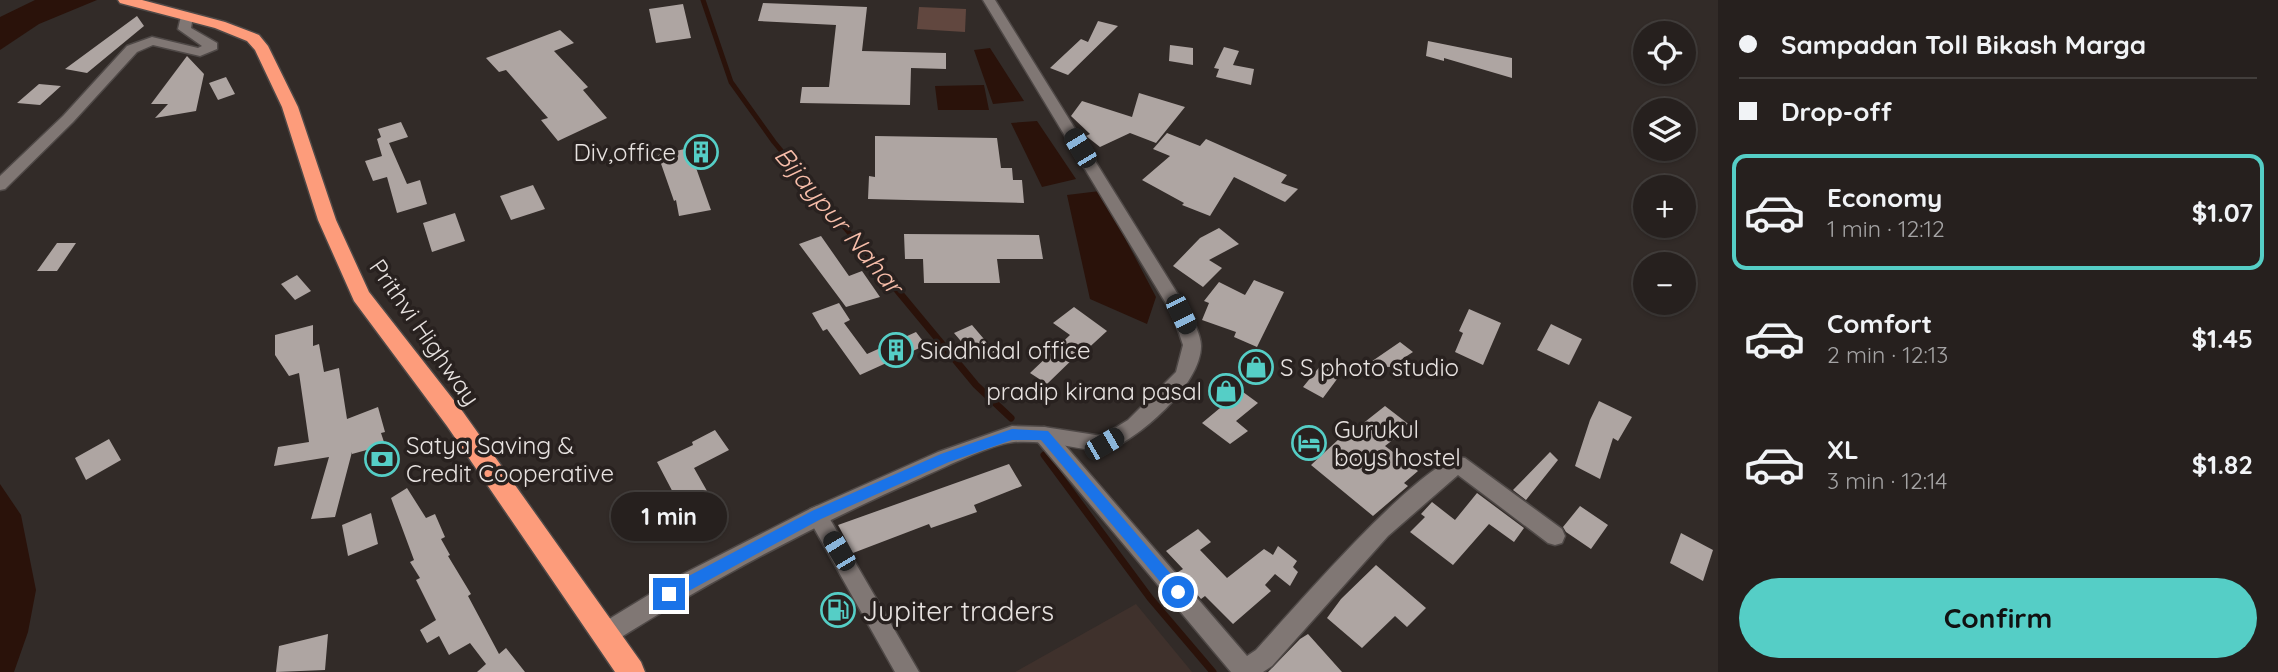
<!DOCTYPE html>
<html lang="en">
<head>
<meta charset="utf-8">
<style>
  :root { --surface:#26201e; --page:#322d2b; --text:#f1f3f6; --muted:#a4a3a4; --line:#423e3c; --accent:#55cec6 }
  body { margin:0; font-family:Quicksand,sans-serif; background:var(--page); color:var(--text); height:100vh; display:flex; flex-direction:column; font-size:26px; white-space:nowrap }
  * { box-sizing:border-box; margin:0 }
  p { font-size:23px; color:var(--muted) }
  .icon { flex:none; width:38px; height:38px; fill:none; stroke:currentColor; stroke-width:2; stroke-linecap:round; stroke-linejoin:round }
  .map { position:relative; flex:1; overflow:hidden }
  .drawer { display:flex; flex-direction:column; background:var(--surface); width:560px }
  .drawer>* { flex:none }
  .guide { display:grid; align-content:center; height:154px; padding:0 21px; background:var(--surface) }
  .tools { position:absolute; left:1633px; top:21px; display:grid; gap:14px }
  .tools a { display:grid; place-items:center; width:63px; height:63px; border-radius:50%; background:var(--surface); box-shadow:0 2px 5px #0004,0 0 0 2px var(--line); font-size:35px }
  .end { position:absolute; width:32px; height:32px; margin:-16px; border:9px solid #1a73e8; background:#fff; box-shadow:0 0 0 4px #fff }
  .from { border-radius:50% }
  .bubble { position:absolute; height:49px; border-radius:24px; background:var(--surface); box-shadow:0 2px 5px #0004,0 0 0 2px var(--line); font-size:23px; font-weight:700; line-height:49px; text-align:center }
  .car { position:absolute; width:21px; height:42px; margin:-21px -10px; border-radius:9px; box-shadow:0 0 5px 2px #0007; background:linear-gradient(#222 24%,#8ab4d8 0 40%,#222 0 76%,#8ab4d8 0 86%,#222 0) }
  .guide b { display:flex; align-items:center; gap:24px; height:66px; font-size:26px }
  .guide b+b { border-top:2px solid var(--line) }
  .guide i { width:18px; height:18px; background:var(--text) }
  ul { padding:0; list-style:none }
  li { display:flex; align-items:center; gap:21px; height:116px; margin:0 14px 10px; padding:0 7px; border:4px solid transparent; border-radius:14px }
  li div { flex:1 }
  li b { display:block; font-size:26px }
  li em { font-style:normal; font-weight:700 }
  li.current { border-color:var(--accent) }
  li>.icon { width:63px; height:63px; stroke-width:1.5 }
  .cta { display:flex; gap:14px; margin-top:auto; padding:14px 21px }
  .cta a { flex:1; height:80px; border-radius:42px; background:var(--accent); color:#111; font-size:28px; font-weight:700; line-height:80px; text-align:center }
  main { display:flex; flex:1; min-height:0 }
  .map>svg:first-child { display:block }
  .built { fill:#3f312c }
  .green { fill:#61473f }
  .water { fill:#2a120a }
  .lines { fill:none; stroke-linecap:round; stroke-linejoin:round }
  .stream-far1 { stroke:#2a120a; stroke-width:5 }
  .stream { stroke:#2a120a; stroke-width:7 }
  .building { fill:#aea5a2 }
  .street-casing { stroke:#4f4947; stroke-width:3 }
  .secondary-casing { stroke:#4f4947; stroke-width:3 }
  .highway-casing { stroke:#4f4947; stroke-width:3 }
  .street { fill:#807774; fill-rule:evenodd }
  .secondary { fill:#807774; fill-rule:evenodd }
  .highway { fill:#fd9c7b; fill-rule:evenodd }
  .route { fill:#1a73e8 }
  .labels { text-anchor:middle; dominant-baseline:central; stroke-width:7; stroke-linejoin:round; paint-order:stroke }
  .poi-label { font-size:24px; fill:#e7e2e0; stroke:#28211f; text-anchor:start }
  .street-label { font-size:24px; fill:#e7e2e0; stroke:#28211f }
  .water-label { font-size:26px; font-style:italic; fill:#f7bda9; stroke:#28211f }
  .near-poi-label { font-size:28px; fill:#e7e2e0; stroke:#28211f; text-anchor:start }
</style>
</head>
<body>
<main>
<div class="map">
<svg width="1718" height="672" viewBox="0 0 1718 672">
  <rect width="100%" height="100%" fill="#322b28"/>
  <path class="built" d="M 1136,604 L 1192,672 L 1015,672 Z"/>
  <path class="green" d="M 919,7 L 966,9 L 965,32 L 917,29 Z"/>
  <path class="water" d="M 35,0 L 97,0 L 39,24 L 0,50 L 0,17 Z
    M 990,48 L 1024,101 L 993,104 L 974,50 Z
    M 984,85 L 989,110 L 938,110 L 935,86 Z
    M 1037,121 L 1076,179 L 1042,187 L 1011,123 Z
    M 1100,191 L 1156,297 L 1147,324 L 1090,299 L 1067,195 Z
    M 0,484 L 21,515 L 36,590 L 28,632 L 14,672 L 0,672 Z"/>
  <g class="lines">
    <path class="stream-far1" d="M 703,0 L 731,82 L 774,142 L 894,287"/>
    <path class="stream" d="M 893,285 L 976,385 L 1011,418
      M 1044,455 L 1150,598 L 1213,672"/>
  </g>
  <path class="building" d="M 763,3 L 867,7 L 862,51 L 946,53 L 946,69 L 911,68 L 910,105 L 800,103 L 802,87 L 829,87 L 836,25 L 758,21 Z
    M 683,4 L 691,38 L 656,43 L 649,9 Z
    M 137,16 L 144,26 L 87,73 L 65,69 Z
    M 1098,21 L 1118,26 L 1068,75 L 1050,68 L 1081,39 L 1088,42 Z
    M 560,30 L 574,43 L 554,51 L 588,87 L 583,90 L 607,118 L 558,141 L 541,120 L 548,118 L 506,70 L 499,72 L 486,58 Z
    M 1428,41 L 1512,58 L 1512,78 L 1444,58 L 1444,61 L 1426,56 Z
    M 1170,45 L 1193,48 L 1193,65 L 1169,61 Z
    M 1224,47 L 1239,51 L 1233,65 L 1254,69 L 1251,85 L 1216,77 L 1219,69 L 1214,68 Z
    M 187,56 L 204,74 L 196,111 L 155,118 L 168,104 L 151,104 Z
    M 226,77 L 235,94 L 218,100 L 209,83 Z
    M 39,84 L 61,86 L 40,105 L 17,103 Z
    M 1139,93 L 1185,107 L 1156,143 L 1130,133 L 1100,147 L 1086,136 L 1090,134 L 1071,116 L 1082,101 L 1132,117 Z
    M 401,122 L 408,137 L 389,143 L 407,184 L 420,180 L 427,204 L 397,213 L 387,177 L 373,181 L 365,161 L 382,156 L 377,139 L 381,137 L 378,129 Z
    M 1167,133 L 1200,146 L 1206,139 L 1287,175 L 1281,183 L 1298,189 L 1285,202 L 1234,177 L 1210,216 L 1182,205 L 1184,203 L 1142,180 L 1170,156 L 1153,149 Z
    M 875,136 L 997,138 L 1001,168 L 1012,168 L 1013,180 L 1022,180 L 1024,203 L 868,199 L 869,176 L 875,177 Z
    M 689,148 L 711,210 L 679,216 L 676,200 L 674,201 L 658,155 Z
    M 533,185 L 545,209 L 511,220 L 500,196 Z
    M 455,213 L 465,241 L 432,252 L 423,223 Z
    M 1219,228 L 1239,244 L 1209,260 L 1222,268 L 1203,287 L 1173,266 L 1200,238 Z
    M 904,234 L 1039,235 L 1043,259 L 997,259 L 1000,283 L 924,283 L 923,259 L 905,259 Z
    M 821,236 L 849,276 L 862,271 L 880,297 L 846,307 L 799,244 Z
    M 57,243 L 76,243 L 57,271 L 37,271 Z
    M 297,275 L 311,291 L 295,300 L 281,284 Z
    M 1254,280 L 1284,292 L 1257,347 L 1234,337 L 1236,332 L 1202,320 L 1209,303 L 1204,301 L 1219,282 L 1245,295 Z
    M 839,303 L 850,320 L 844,323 L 867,354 L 916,332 L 926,345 L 860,375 L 827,329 L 823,331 L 812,313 Z
    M 1074,307 L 1107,331 L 1082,354 L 1080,352 L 1047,384 L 1030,373 L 1070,335 L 1053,323 Z
    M 1469,309 L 1501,323 L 1483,365 L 1455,352 L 1463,333 L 1459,331 Z
    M 1551,324 L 1582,339 L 1569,365 L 1537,350 Z
    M 313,325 L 313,346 L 319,344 L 324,372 L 339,368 L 347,419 L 378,407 L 385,432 L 381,433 L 385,445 L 352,454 L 352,452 L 335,517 L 311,519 L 329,457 L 274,466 L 278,447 L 309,442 L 299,373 L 289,376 L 275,355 L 275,335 Z
    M 972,325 L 995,352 L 977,360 L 954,333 Z
    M 1400,342 L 1413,352 L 1390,367 L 1365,366 Z
    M 1321,365 L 1340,375 L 1323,398 L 1303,387 Z
    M 1228,381 L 1258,403 L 1236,421 L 1248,431 L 1230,444 L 1202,423 L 1226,403 L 1213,394 Z
    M 1599,401 L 1632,417 L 1618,441 L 1613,438 L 1600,479 L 1575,466 L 1590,420 Z
    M 1385,406 L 1411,426 L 1385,446 L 1418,471 L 1404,483 L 1408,486 L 1373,516 L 1311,465 L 1340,438 L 1342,440 Z
    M 715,430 L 729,450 L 694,468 L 715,505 L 687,519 L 657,462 L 693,445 L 692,442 Z
    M 109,439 L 121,460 L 86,480 L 75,458 Z
    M 1550,452 L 1558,460 L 1526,500 L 1513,490 Z
    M 1009,464 L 1022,486 L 974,505 L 977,512 L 931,528 L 929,524 L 853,553 L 838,525 Z
    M 407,488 L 426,518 L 435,514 L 445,537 L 441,539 L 450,555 L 448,556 L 471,594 L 468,596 L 499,654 L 506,648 L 525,672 L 477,672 L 486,664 L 470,643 L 449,655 L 439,636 L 427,643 L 420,630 L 436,620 L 416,580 L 420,578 L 410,562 L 414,560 L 391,498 Z
    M 1477,493 L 1524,528 L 1514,542 L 1489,524 L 1453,565 L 1410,532 L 1425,517 L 1421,514 L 1432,502 L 1455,520 Z
    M 1580,506 L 1608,525 L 1591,549 L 1566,532 L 1563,527 Z
    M 371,513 L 378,544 L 348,556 L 342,525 Z
    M 1198,529 L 1211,542 L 1200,550 L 1227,578 L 1264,549 L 1273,555 L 1278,546 L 1297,561 L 1293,567 L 1298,572 L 1290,586 L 1275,574 L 1265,585 L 1271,591 L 1233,624 L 1205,596 L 1201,599 L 1178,572 L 1183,569 L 1166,551 Z
    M 1681,533 L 1713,550 L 1703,581 L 1670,563 Z
    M 1376,565 L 1426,608 L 1407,627 L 1395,616 L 1362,648 L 1327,618 L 1341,599 Z
    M 328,634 L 325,670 L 276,672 L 279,646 Z
    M 1308,634 L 1342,672 L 1268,672 L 1300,639 Z"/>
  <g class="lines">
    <g class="street-casing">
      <path id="street" d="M 187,12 L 193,16 L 191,28 L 217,43 L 217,49 L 200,56 L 153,45 L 137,52 L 73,122 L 5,189 L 0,190 L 0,176 L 63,116 L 127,46 L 152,37 L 198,48 L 202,46 L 178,29 L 181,16 Z
        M 1044,427 L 1051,429 L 1247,656 L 1256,650 C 1284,620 1432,446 1465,458 L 1562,529 L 1565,536 L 1562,543 L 1555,545 L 1548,543 L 1458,475 L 1388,536 L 1272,666 L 1263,672 L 1231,672 L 1037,441 L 1034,435 L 1037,429 Z
        M 817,506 L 824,509 L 919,672 L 895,672 L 810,521 L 807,515 L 810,509 Z"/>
    </g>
    <g class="secondary-casing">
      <path id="secondary" d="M 983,0 L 995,0 L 1187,309 C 1192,318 1201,335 1201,346 C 1201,385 1138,440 1104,452 C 1075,448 1044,440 1014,442 C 991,444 939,470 916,480 C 809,528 711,580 612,643 L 604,646 L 596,643 L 593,635 L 596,627 L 683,574 L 810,509 L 938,452 L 1012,426 L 1044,427 L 1102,436 L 1128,420 L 1176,372 L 1183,345 L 1173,315 Z"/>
    </g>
    <g class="highway-casing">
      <path id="highway" d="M 118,0 L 142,0 L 225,22 L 259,35 L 268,46 L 298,107 L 336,220 L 369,292 L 463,412 L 641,662 L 645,672 L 615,672 L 447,426 L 354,301 L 318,220 L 282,107 L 255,50 L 247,41 L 215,28 L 120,3 Z"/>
    </g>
    <use href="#street" class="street"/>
    <use href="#secondary" class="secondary"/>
    <use href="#highway" class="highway"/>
  </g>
  <path class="route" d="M 1012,429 L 1048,431 L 1183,588 L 1183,597 L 1173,597 L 1041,440 L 1012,440 L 949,462 L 821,519 L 674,599 L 664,599 L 664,589 L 812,511 L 941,454 Z"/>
  <defs>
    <g id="building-ring" transform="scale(1.75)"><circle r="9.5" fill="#28211f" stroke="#55cec6" stroke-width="1.5"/><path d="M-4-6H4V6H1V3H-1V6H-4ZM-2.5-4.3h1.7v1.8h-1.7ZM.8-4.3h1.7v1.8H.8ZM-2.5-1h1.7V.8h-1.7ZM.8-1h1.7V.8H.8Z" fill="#55cec6"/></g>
    <g id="shop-ring" transform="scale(1.75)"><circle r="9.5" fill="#28211f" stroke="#55cec6" stroke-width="1.5"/><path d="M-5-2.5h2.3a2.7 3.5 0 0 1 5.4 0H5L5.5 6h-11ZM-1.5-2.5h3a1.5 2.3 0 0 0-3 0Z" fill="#55cec6"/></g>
    <g id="hotel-ring" transform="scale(1.75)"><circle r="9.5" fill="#28211f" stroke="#55cec6" stroke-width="1.5"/><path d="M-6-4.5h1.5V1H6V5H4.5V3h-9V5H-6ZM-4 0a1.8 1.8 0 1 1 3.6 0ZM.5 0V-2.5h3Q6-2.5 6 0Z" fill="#55cec6"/></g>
    <g id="bank-ring" transform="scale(1.75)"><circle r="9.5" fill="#28211f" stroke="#55cec6" stroke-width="1.5"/><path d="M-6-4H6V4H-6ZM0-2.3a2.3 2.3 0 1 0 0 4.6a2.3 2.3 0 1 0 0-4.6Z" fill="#55cec6"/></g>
    <g id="fuel-ring" transform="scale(1.75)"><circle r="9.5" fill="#28211f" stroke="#55cec6" stroke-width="1.5"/><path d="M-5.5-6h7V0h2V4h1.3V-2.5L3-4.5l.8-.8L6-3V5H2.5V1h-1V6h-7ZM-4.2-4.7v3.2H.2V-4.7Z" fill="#55cec6"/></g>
  </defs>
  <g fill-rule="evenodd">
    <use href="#building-ring" x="701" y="152"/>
    <use href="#building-ring" x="896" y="350"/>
    <use href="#shop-ring" x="1256" y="367"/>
    <use href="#shop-ring" x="1226" y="391"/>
    <use href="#hotel-ring" x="1309" y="443"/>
    <use href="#bank-ring" x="382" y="459"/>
    <use href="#fuel-ring" x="838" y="610"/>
  </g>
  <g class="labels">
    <g class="poi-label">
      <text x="676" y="152" text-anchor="end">Div,office</text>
      <text x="920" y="350">Siddhidal office</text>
      <text x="1280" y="367">S S photo studio</text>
      <text x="1202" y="391" text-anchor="end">pradip kirana pasal</text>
      <text x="1334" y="429">Gurukul<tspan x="1334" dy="28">boys hostel</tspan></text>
      <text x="406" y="445">Satya Saving &amp;<tspan x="406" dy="28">Credit Cooperative</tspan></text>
    </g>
    <g class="street-label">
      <text transform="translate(425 332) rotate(55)">Prithvi Highway</text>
    </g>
    <g class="water-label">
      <text transform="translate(839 220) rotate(50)">Bijaypur Nahar</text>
    </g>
    <g class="near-poi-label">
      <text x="862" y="610">Jupiter traders</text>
    </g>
  </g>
</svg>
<div class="tools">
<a><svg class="icon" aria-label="locate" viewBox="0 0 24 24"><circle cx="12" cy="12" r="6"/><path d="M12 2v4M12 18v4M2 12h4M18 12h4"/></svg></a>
<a><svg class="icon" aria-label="layers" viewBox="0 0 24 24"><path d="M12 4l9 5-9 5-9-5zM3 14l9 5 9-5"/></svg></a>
<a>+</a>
<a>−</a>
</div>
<i class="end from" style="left:1178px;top:592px"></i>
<i class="end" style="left:669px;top:594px"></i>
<div class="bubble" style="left:611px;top:492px;width:116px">1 min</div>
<i class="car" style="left:1080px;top:148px;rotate:329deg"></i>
<i class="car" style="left:1181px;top:314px;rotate:154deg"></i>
<i class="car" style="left:1104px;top:444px;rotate:60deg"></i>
<i class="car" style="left:839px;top:551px;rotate:329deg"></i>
</div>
<section class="drawer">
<div class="guide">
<b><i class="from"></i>Sampadan Toll Bikash Marga</b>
<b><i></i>Drop-off</b>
</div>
<ul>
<li class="current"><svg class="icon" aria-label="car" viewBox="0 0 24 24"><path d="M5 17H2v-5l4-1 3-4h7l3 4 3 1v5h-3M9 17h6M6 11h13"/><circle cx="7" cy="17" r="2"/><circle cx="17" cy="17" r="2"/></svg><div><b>Economy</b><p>1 min · 12:12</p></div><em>$1.07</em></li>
<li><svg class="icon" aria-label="car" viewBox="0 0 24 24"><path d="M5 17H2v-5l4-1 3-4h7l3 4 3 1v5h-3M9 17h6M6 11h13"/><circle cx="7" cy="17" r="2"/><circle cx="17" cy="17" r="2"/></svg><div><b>Comfort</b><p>2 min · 12:13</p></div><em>$1.45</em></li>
<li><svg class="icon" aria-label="car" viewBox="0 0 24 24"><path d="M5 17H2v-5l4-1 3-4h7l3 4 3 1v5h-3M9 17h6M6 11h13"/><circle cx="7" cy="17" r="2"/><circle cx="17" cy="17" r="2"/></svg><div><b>XL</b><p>3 min · 12:14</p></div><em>$1.82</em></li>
</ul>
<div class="cta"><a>Confirm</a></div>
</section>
</main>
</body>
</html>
